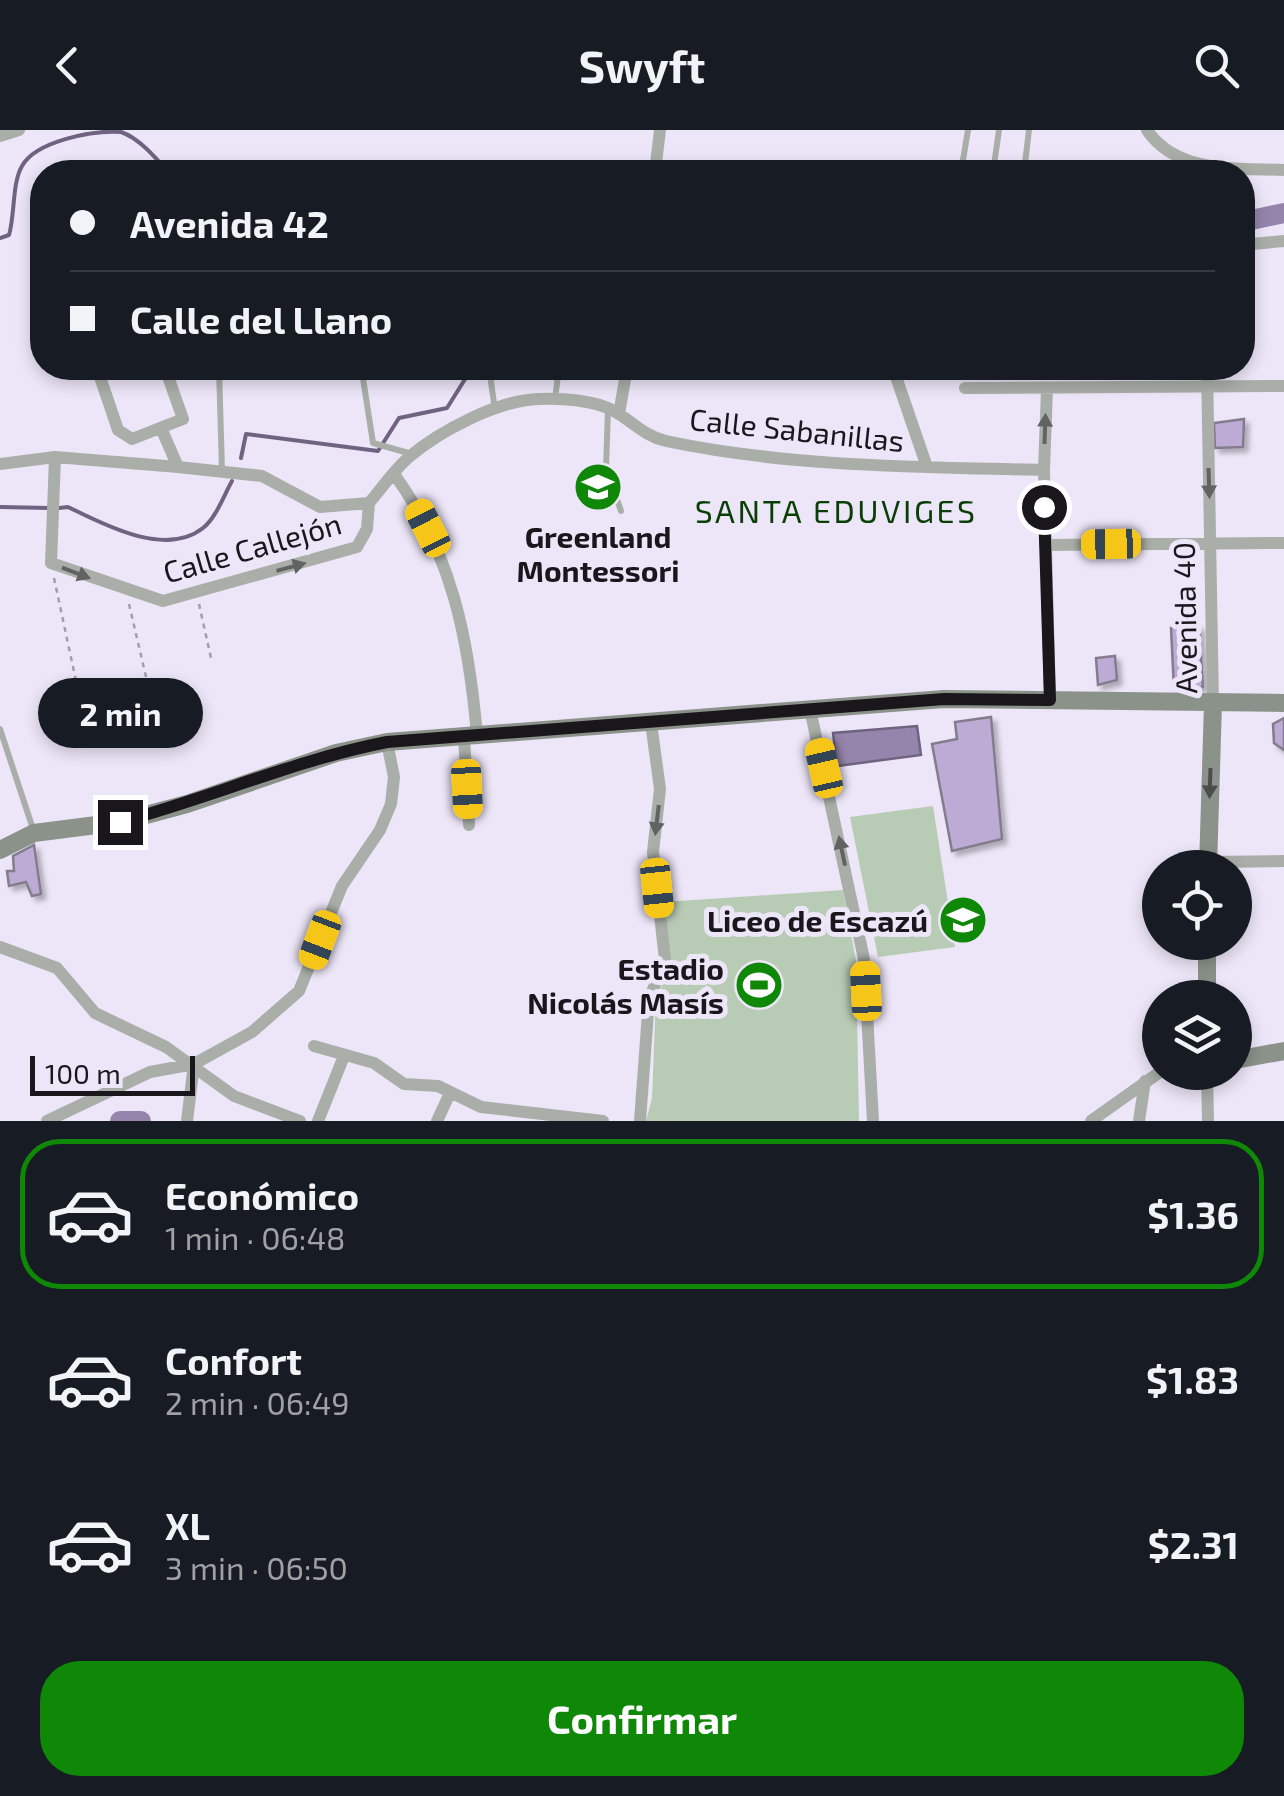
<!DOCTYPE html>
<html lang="es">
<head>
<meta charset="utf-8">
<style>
  :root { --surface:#171b24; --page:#20242c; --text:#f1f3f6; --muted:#9ea1a6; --line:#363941; --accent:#0f8707 }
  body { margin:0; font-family:"Exo 2",sans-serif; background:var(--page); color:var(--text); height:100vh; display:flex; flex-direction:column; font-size:38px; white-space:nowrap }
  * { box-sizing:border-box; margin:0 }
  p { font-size:32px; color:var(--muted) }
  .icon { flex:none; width:55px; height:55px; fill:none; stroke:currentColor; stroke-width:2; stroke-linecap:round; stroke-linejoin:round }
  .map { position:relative; height:991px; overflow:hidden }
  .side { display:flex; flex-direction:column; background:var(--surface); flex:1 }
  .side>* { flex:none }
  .guide { position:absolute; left:30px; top:30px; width:1225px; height:220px; border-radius:40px; box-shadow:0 5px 15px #0003; display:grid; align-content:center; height:220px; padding:0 40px; background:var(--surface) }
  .fabs { position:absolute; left:1142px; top:720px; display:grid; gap:20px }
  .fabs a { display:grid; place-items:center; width:110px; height:110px; border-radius:50%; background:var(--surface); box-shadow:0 5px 15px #0003; font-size:50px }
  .scale { position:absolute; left:30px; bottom:25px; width:165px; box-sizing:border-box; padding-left:10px; border:5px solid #19161c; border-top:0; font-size:28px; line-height:35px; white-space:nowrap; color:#19161c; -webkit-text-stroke:8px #ede6f8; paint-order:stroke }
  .end { position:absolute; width:45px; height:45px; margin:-22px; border:12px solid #19161c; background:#fff; box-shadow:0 0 0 5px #fff }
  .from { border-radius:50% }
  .bubble { position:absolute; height:70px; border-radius:35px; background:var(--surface); box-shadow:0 5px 15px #0003; font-size:32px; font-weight:700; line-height:70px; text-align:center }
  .car { position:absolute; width:30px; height:60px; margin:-30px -15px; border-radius:12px; box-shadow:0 0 8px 2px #0007; background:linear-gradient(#f5c518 24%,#345 0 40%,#f5c518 0 76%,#345 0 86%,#f5c518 0) }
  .guide b { display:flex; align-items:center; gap:35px; height:95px; font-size:38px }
  .guide b+b { border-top:2px solid var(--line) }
  .guide i { width:25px; height:25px; background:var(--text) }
  ul { padding:18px 0 0; list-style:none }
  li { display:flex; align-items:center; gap:30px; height:150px; margin:0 20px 15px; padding:0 20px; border:5px solid transparent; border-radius:40px }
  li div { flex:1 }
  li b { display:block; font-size:38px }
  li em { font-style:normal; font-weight:700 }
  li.current { border-color:var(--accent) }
  li>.icon { width:90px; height:90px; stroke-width:1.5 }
  .button { display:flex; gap:20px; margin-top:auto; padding:20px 40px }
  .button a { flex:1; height:115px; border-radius:40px; background:var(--accent); color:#fff; font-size:40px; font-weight:700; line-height:115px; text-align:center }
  header { display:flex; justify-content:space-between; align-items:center; height:130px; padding:0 40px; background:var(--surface); font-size:45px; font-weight:700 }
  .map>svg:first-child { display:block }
  .green { fill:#b8ccb5 }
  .water { fill:#9584ac; stroke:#706381; stroke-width:2.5 }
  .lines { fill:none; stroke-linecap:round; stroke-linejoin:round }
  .stream { stroke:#706381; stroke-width:4 }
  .river { stroke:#9584ac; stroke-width:20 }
  .building { fill:#beabd5; stroke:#837c8c; stroke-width:2.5; filter:url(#shadow) }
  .path { stroke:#a39dab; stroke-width:2.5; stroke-dasharray:5 5; stroke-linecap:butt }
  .service { stroke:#a9afa8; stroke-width:6 }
  .minor { stroke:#a9afa8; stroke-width:12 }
  .secondary { stroke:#8a9289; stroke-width:18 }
  .oneway { fill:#616262 }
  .oneway2 { fill:#4c4e4d }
  .route { stroke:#19161c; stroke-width:12 }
  .labels { text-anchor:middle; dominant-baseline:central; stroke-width:10; stroke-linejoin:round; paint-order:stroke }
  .street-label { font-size:30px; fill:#19161c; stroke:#ede6f8 }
  .poi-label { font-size:30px; font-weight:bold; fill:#19161c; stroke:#ede6f8; text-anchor:end }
  .neighbourhood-label { font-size:32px; letter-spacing:2.5px; fill:#093f06; stroke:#ede6f8 }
</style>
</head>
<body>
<header><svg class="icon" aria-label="back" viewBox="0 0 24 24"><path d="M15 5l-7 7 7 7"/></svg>Swyft<svg class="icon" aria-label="search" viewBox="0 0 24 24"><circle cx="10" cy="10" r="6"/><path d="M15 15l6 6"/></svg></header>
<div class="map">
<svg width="1284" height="991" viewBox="0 0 1284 991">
  <defs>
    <filter id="shadow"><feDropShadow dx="4.5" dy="4.5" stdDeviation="2.5" flood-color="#0004"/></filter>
  </defs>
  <rect width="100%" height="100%" fill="#ede6f8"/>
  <path class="green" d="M 933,676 L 955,817 L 878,827 L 850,687 Z
    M 843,760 L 856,831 L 859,991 L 646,991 L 652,968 L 656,866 L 669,843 L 664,772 Z"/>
  <path class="water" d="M 917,596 L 921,625 L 837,636 L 833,603 Z"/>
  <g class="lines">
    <path class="stream" d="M 0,108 L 9,105 C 15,85 12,53 22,36 C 36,11 93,0 121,2 C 139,8 156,28 168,42
      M 241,328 L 246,304 L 378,321 L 399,288 L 447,278 L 467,246 L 479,238
      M 0,377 L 49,378
      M 59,378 L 68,377 C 103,394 165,428 203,398 C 216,388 224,365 232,351"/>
    <path class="river" d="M 1242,92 L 1284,83
      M 120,991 L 141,991"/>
  </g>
  <path class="building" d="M 1244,289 L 1243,317 L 1215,318 L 1214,293 Z
    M 1199,496 L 1203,557 L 1174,559 L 1171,498 Z
    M 1115,526 L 1117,550 L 1098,555 L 1096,528 Z
    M 991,587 L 1002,709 L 952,721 L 932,614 L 957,609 L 955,592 Z
    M 1284,588 L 1284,620 L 1274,613 L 1273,594 Z
    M 34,715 L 41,764 L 32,766 L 26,752 L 9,756 L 7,741 L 14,741 L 13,726 Z"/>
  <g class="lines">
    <path class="path" d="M 54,448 L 82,579
      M 129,474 L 147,551
      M 199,474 L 211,528"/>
    <path class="service" d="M 961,42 L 968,0
      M 993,42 L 999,0
      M 1024,42 L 1029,0
      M 219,238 L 222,340
      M 489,238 L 495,280
      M 362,242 L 373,313 L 412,324
      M 555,269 L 559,238
      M 608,279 L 606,339 L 621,381
      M 0,599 L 34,702"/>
    <path class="minor" d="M 1147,0 C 1177,44 1236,38 1284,40
      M 0,6 L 19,0
      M 655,42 L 660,0
      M 1242,115 L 1284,111
      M 97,238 L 118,300 L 132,309 L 183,289 L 165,238
      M 893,238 L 927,337
      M 1207,238 L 1213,573
      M 965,258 L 1284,256
      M 1047,259 L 1044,340 L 1050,570
      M 619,284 L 627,238
      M 161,298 L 178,337
      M 55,327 L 51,433 L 163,471 L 357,417 L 367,399 L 369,373
      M 0,334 L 55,327 L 178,337 L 262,346 L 320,377 L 369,373 C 382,358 394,340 409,327 C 440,301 498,270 539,269 C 561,268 595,270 614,281 C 632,291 644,306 666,311 C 789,337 919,337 1044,340
      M 394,344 C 452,423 469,510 477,606
      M 1045,415 L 1284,413
      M 810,579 L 864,829 L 873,991
      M 464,607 L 469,695
      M 1208,732 L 1284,731
      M 0,817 L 57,838 L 95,883 L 166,917 L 234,966 L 300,991
      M 314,916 L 374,933 L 404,954 L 438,956 L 481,977 L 603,991
      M 1207,942 L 1208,991
      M 47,991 L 150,942 L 194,934 L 252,902 L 299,861 L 342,756 L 380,700 L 391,674 L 394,647 L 387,612
      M 187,991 L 194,934
      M 318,991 L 344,926
      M 437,991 L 450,963
      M 640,991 L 649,869 L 665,830 L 653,722 L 660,659 L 651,593
      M 1091,991 L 1160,942
      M 1139,991 L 1145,951"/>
    <path class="secondary" d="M 0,720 L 34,703 L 120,692 L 187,674 L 336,623 L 387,612 L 944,569 L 1284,573
      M 1208,738 L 1213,573
      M 1207,868 L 1207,812
      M 1235,930 L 1284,921"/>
  </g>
  <defs><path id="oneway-solid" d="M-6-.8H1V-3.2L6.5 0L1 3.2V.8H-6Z" transform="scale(2.5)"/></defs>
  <g class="oneway">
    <use href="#oneway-solid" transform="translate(1045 299) rotate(-88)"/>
    <use href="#oneway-solid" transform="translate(1209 353) rotate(88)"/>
    <use href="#oneway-solid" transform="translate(291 437) rotate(-15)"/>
    <use href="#oneway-solid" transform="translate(76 443) rotate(21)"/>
    <use href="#oneway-solid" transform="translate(657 690) rotate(97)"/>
    <use href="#oneway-solid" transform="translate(842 721) rotate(-102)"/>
  </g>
  <use class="oneway2" href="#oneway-solid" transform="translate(1210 653) rotate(92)"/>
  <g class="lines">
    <path class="route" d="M 120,692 C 210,668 295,630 387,612 L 944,569 L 1050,570 L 1044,377"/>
  </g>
  <defs>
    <g id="school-disc" transform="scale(2.5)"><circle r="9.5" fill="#0f8707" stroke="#ede6f8"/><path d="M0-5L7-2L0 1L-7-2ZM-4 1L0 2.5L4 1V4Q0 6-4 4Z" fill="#fff"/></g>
    <g id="stadium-disc" transform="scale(2.5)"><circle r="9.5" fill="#0f8707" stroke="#ede6f8"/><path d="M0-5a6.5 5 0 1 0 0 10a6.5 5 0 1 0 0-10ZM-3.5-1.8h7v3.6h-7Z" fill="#fff"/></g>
  </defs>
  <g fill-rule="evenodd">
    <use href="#school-disc" x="598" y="357"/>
    <use href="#school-disc" x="963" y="790"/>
    <use href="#stadium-disc" x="759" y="855"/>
  </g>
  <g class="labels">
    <g class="street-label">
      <text transform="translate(797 299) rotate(6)">Calle Sabanillas</text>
      <text transform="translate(252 417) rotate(-16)">Calle Callejón</text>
      <text transform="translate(1184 488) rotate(-91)">Avenida 40</text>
    </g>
    <g class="poi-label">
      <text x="598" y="406" text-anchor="middle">Greenland<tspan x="598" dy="34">Montessori</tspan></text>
      <text x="928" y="790">Liceo de Escazú</text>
      <text x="724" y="838">Estadio<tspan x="724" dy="34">Nicolás Masís</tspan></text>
    </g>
    <g class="neighbourhood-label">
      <text x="836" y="380">SANTA EDUVIGES</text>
    </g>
  </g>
</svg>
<div class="fabs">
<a><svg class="icon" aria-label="locate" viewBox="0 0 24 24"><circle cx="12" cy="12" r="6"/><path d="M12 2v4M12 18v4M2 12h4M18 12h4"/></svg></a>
<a><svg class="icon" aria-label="layers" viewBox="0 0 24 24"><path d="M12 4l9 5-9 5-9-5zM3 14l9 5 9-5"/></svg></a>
</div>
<div class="scale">100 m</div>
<i class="end from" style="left:1044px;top:377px"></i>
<i class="end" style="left:120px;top:692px"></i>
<div class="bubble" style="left:38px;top:548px;width:165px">2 min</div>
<i class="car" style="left:428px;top:398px;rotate:333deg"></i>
<i class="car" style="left:1111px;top:414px;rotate:269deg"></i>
<i class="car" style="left:824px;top:638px;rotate:347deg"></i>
<i class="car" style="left:467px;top:659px;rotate:177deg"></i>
<i class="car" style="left:657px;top:758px;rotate:174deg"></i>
<i class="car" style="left:320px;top:810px;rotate:201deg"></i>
<i class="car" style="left:866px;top:861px;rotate:357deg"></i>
<div class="guide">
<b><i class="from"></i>Avenida 42</b>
<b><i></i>Calle del Llano</b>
</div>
</div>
<section class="side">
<ul>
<li class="current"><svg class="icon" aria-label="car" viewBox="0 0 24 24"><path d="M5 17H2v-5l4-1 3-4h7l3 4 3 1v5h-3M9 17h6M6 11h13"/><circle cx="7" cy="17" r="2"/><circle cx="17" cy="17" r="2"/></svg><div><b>Económico</b><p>1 min · 06:48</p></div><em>$1.36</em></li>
<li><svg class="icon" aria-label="car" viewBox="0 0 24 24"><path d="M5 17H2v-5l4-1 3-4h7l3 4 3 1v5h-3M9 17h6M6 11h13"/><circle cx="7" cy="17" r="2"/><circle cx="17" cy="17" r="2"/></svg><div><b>Confort</b><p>2 min · 06:49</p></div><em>$1.83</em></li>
<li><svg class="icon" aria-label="car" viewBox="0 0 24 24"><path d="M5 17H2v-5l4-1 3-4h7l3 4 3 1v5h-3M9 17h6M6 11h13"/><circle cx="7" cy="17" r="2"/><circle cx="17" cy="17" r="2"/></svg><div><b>XL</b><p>3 min · 06:50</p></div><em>$2.31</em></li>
</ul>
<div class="button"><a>Confirmar</a></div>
</section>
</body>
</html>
